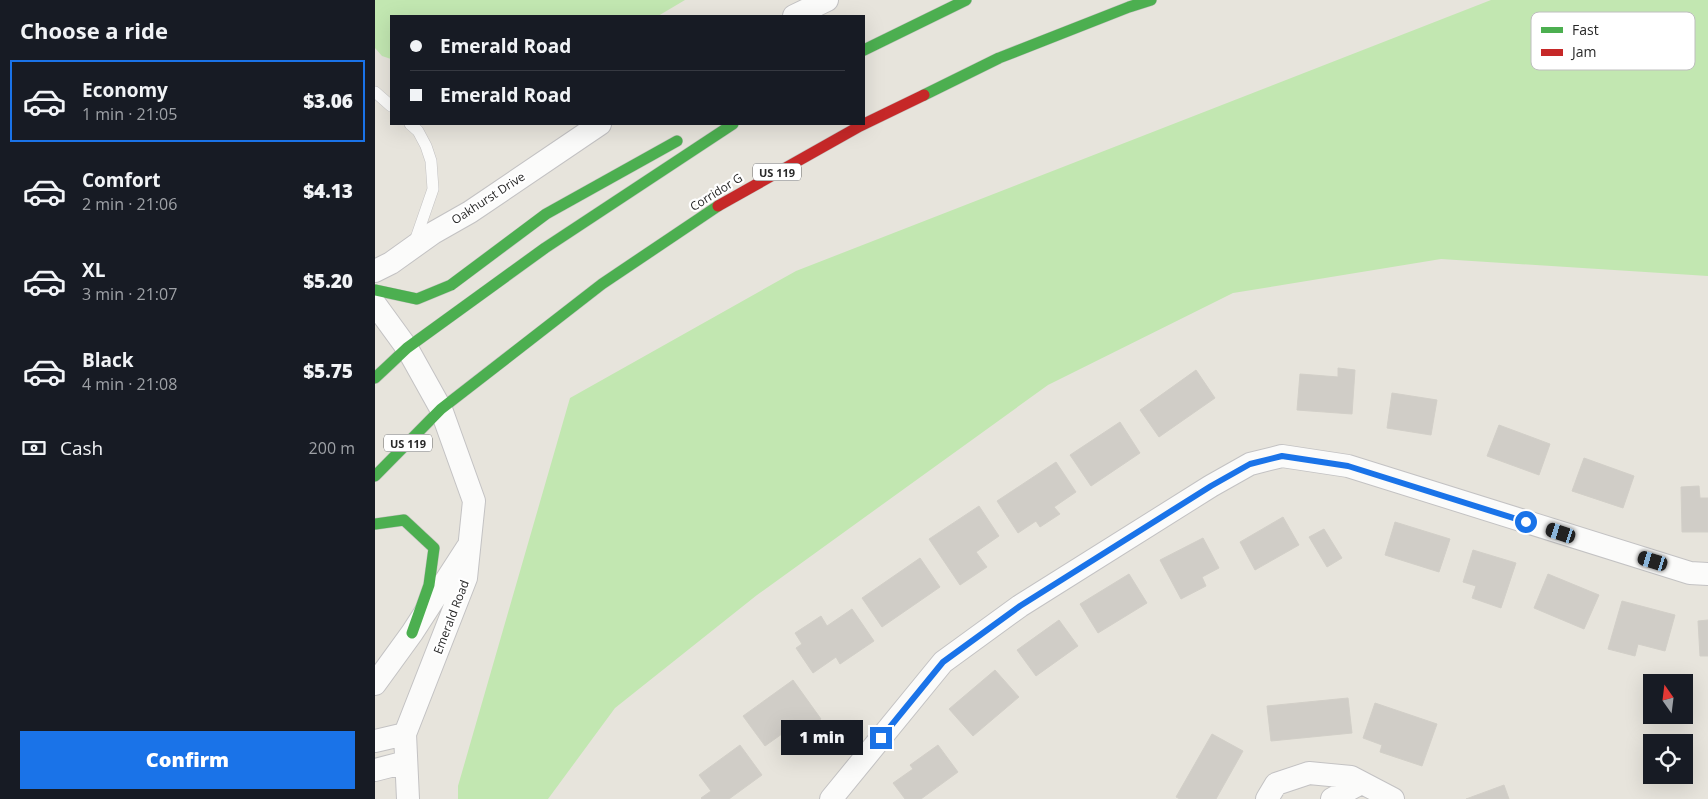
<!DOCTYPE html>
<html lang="en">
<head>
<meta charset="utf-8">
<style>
  :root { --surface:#171b24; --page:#242831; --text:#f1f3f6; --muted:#9ea1a6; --line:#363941; --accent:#1a73e8 }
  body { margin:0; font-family:"Open Sans",sans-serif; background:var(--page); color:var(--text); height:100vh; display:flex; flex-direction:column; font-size:19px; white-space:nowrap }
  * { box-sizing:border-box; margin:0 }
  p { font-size:16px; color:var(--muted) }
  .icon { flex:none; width:28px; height:28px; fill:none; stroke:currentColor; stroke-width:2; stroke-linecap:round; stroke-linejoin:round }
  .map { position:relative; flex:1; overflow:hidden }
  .panel { display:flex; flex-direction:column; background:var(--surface); width:375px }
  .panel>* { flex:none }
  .banner { position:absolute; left:15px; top:15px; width:475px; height:110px; border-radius:0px; box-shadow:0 5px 20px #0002; display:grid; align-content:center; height:110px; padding:0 20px; background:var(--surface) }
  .needle { width:32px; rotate:346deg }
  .controls { position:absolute; left:1268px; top:674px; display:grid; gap:10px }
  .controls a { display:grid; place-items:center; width:50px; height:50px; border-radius:0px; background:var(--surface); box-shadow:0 5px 20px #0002; font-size:25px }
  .end { position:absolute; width:22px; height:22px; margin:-11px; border:6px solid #1a73e8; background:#fff; box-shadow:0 0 0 2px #fff }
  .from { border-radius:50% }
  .bubble { position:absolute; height:35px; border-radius:0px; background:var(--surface); box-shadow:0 5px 20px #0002; font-size:16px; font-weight:800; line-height:35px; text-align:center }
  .car { position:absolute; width:15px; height:30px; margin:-15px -8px; border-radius:6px; box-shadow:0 0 4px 1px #0007; background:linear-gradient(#222 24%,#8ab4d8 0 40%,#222 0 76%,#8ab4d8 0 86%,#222 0) }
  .banner b { display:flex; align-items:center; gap:18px; height:48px; font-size:19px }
  .banner b+b { border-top:1px solid var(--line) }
  .banner i { width:12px; height:12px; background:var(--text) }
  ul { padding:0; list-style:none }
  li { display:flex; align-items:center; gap:15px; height:82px; margin:0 10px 8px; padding:0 10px; border:2px solid transparent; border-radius:0px }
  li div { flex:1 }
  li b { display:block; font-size:19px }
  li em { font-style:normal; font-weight:800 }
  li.current { border-color:var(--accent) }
  li>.icon { width:45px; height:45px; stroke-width:1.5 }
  h2 { padding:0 20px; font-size:22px; line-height:60px }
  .pay { display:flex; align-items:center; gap:12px; height:55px; padding:0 20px; font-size:19px }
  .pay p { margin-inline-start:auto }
  .cta { display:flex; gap:10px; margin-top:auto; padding:10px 20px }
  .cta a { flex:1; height:58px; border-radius:0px; background:var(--accent); color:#fff; font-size:20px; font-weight:800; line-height:58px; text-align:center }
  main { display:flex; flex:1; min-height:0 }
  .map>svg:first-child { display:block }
  .green { fill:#c2e7b1 }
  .building { fill:#d0cdc7; stroke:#d2cfc8 }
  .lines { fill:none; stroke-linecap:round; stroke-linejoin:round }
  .lane-casing { stroke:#c3c2c3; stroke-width:12 }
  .street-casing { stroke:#c3c2c3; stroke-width:24 }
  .fast-casing { stroke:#c3c2bf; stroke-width:12 }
  .jam-casing { stroke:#c3c2bf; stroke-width:12 }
  .lane { stroke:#fbfbfa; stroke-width:11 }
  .street { stroke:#fbfbfa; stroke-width:22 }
  .fast { stroke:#4caf50; stroke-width:11 }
  .jam { stroke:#c62828; stroke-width:11 }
  .route { stroke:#1a73e8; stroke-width:6 }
  .labels { text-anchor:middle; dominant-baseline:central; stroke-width:4.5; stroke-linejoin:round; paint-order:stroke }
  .shield { fill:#fff; stroke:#686868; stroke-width:1 }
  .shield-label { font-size:11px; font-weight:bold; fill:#282828 }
  .street-label { font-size:12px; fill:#282828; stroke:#fff }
  .key { fill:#fff; stroke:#bebebe; stroke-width:1 }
  .key-label { font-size:14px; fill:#282828 }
</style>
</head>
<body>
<main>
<section class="panel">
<h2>Choose a ride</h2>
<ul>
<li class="current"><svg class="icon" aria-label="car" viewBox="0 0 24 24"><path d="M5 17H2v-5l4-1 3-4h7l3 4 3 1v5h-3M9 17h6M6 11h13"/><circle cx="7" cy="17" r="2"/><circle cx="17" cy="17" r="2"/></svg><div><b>Economy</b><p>1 min · 21:05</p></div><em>$3.06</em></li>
<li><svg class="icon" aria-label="car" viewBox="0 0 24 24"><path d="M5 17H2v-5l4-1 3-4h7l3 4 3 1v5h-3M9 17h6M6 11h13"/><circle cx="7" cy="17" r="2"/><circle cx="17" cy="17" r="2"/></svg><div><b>Comfort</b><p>2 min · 21:06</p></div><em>$4.13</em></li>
<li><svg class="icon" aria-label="car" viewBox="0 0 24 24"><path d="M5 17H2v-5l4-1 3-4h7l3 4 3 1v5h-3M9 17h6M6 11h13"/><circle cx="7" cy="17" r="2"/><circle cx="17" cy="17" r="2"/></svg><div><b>XL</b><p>3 min · 21:07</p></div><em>$5.20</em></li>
<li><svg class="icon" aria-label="car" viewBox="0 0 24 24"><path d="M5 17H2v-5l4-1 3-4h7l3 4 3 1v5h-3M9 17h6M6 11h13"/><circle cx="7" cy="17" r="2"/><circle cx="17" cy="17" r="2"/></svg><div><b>Black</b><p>4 min · 21:08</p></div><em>$5.75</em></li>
</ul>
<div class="pay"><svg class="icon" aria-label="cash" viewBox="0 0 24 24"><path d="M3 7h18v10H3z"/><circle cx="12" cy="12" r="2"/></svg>Cash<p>200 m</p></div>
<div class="cta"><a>Confirm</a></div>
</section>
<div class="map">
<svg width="1333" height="799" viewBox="0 0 1333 799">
  <rect width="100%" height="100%" fill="#e7e4dc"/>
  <path class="green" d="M 0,0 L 310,0 L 283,16 L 16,16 L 16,59 L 7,56 L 0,48 Z
    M 1116,0 L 1333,0 L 1333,276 L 1066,259 L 858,293 L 673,385 L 382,595 L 240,708 L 173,799 L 83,799 L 83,786 L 195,398 L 421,271 Z"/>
  <path class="building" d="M 963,368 L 980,370 L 977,414 L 922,410 L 925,374 L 963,377 Z
    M 821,370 L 840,398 L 784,437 L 765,410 Z
    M 1017,393 L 1062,400 L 1056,435 L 1012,428 Z
    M 745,422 L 765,453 L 716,486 L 695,455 Z
    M 1124,425 L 1175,444 L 1164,475 L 1112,456 Z
    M 1209,458 L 1259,476 L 1248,508 L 1197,491 Z
    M 681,462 L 701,492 L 679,507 L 685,514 L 665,527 L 661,521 L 643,533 L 622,501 Z
    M 1324,486 L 1325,498 L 1333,498 L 1333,532 L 1307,532 L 1306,487 Z
    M 604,506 L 624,536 L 601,552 L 612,567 L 585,585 L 554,539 Z
    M 908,517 L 924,545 L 880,570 L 865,542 Z
    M 1020,522 L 1075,539 L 1064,572 L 1010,555 Z
    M 949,529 L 967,558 L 952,567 L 934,537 Z
    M 828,538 L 844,568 L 827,577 L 831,586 L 806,599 L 785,560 Z
    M 1098,550 L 1141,563 L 1126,608 L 1097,598 L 1101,586 L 1088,582 Z
    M 545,558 L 565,587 L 507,627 L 487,598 Z
    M 754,574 L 772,603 L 723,633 L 705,604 Z
    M 1173,574 L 1224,595 L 1209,629 L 1159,608 Z
    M 1247,601 L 1300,615 L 1290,651 L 1263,644 L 1260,656 L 1233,649 Z
    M 477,609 L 499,641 L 465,664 L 461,657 L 438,673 L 421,648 L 427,644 L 420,633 L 446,616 L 452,626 Z
    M 684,620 L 703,646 L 661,676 L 642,650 Z
    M 1333,620 L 1333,656 L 1325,656 L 1323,621 Z
    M 620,670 L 644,697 L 598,736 L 574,709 Z
    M 418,680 L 446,719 L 431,729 L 425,721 L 390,746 L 368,716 Z
    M 973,698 L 977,733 L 896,741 L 892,706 Z
    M 1000,703 L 1062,724 L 1047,766 L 1005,752 L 1007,745 L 988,738 Z
    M 837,734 L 868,751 L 841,799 L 805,799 L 801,797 Z
    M 365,745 L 387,775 L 354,799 L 327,799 L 326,798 L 336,791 L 324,775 Z
    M 563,745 L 583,772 L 546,799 L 530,799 L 518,783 L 538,769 L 535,765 Z
    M 1129,785 L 1134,799 L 1091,799 Z"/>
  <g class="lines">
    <g class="lane-casing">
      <path id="lane" d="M 0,92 L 16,106
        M 35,124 L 43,131 L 51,146 L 56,161 L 58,189 L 39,244"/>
    </g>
    <g class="street-casing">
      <path id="street" d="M 419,16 L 452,0
        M 0,271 L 16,263 L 58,233 L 95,212 L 225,124
        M 0,304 L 32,348 L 66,409 L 99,501 L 91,578 L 30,734 L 33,799
        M 0,684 L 37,633 L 92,548
        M 0,741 L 30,734
        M 0,770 L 31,762
        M 456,799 L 568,662 L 645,606 L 836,486 L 875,464 L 907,456 L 973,466 L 1315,573 L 1333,574
        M 892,799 L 901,784 L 934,773 L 976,777 L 1018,799
        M 957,799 L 986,783"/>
    </g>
    <g class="fast-casing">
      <path id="fast" d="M 489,50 L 591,0
        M 549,95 L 624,58 L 754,7 L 776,0
        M 0,290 L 42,299 L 76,285 L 171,214 L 302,141
        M 0,378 L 32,348 L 170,248 L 358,124
        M 0,476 L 66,409 L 227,284 L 343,206
        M 0,524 L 29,520 L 59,548 L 54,585 L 37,633"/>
    </g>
    <g class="jam-casing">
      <path id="jam" d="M 343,206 L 485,126 L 549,95"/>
    </g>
    <use href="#lane" class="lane"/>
    <use href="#street" class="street"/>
    <use href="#fast" class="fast"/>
    <use href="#jam" class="jam"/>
  </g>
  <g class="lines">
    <path class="route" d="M 506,738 L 568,662 L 645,606 L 836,486 L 875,464 L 907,456 L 973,466 L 1151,522"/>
  </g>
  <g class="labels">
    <g class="shield">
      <rect x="378" y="163.5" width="48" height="17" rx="4"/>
      <rect x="9" y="434.5" width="48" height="17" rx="4"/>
    </g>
    <g class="shield-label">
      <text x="402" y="172">US 119</text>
      <text x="33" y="443">US 119</text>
    </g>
    <g class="street-label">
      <text transform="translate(341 192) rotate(-32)">Corridor G</text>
      <text transform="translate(113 198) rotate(-33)">Oakhurst Drive</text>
      <text transform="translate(76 617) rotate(-69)">Emerald Road</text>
    </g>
  </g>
  <rect x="1156" y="12" width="164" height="58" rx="8" class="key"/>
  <rect x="1166" y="27" width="22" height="6" fill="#4caf50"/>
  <rect x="1166" y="49" width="22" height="7" fill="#c62828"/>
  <g class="key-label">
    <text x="1197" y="35">Fast</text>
    <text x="1197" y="57">Jam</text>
  </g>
</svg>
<div class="controls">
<a><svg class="needle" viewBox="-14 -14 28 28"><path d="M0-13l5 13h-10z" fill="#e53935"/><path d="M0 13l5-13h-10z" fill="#9ea1a6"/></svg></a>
<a><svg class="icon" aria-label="locate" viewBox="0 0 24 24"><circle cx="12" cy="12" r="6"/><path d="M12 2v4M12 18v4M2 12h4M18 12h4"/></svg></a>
</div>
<i class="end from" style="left:1151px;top:522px"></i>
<i class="end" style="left:506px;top:738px"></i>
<div class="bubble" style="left:406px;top:720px;width:82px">1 min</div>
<i class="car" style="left:1186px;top:533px;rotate:288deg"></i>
<i class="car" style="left:1278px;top:561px;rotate:287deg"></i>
<div class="banner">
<b><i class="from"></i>Emerald Road</b>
<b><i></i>Emerald Road</b>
</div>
</div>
</main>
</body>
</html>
